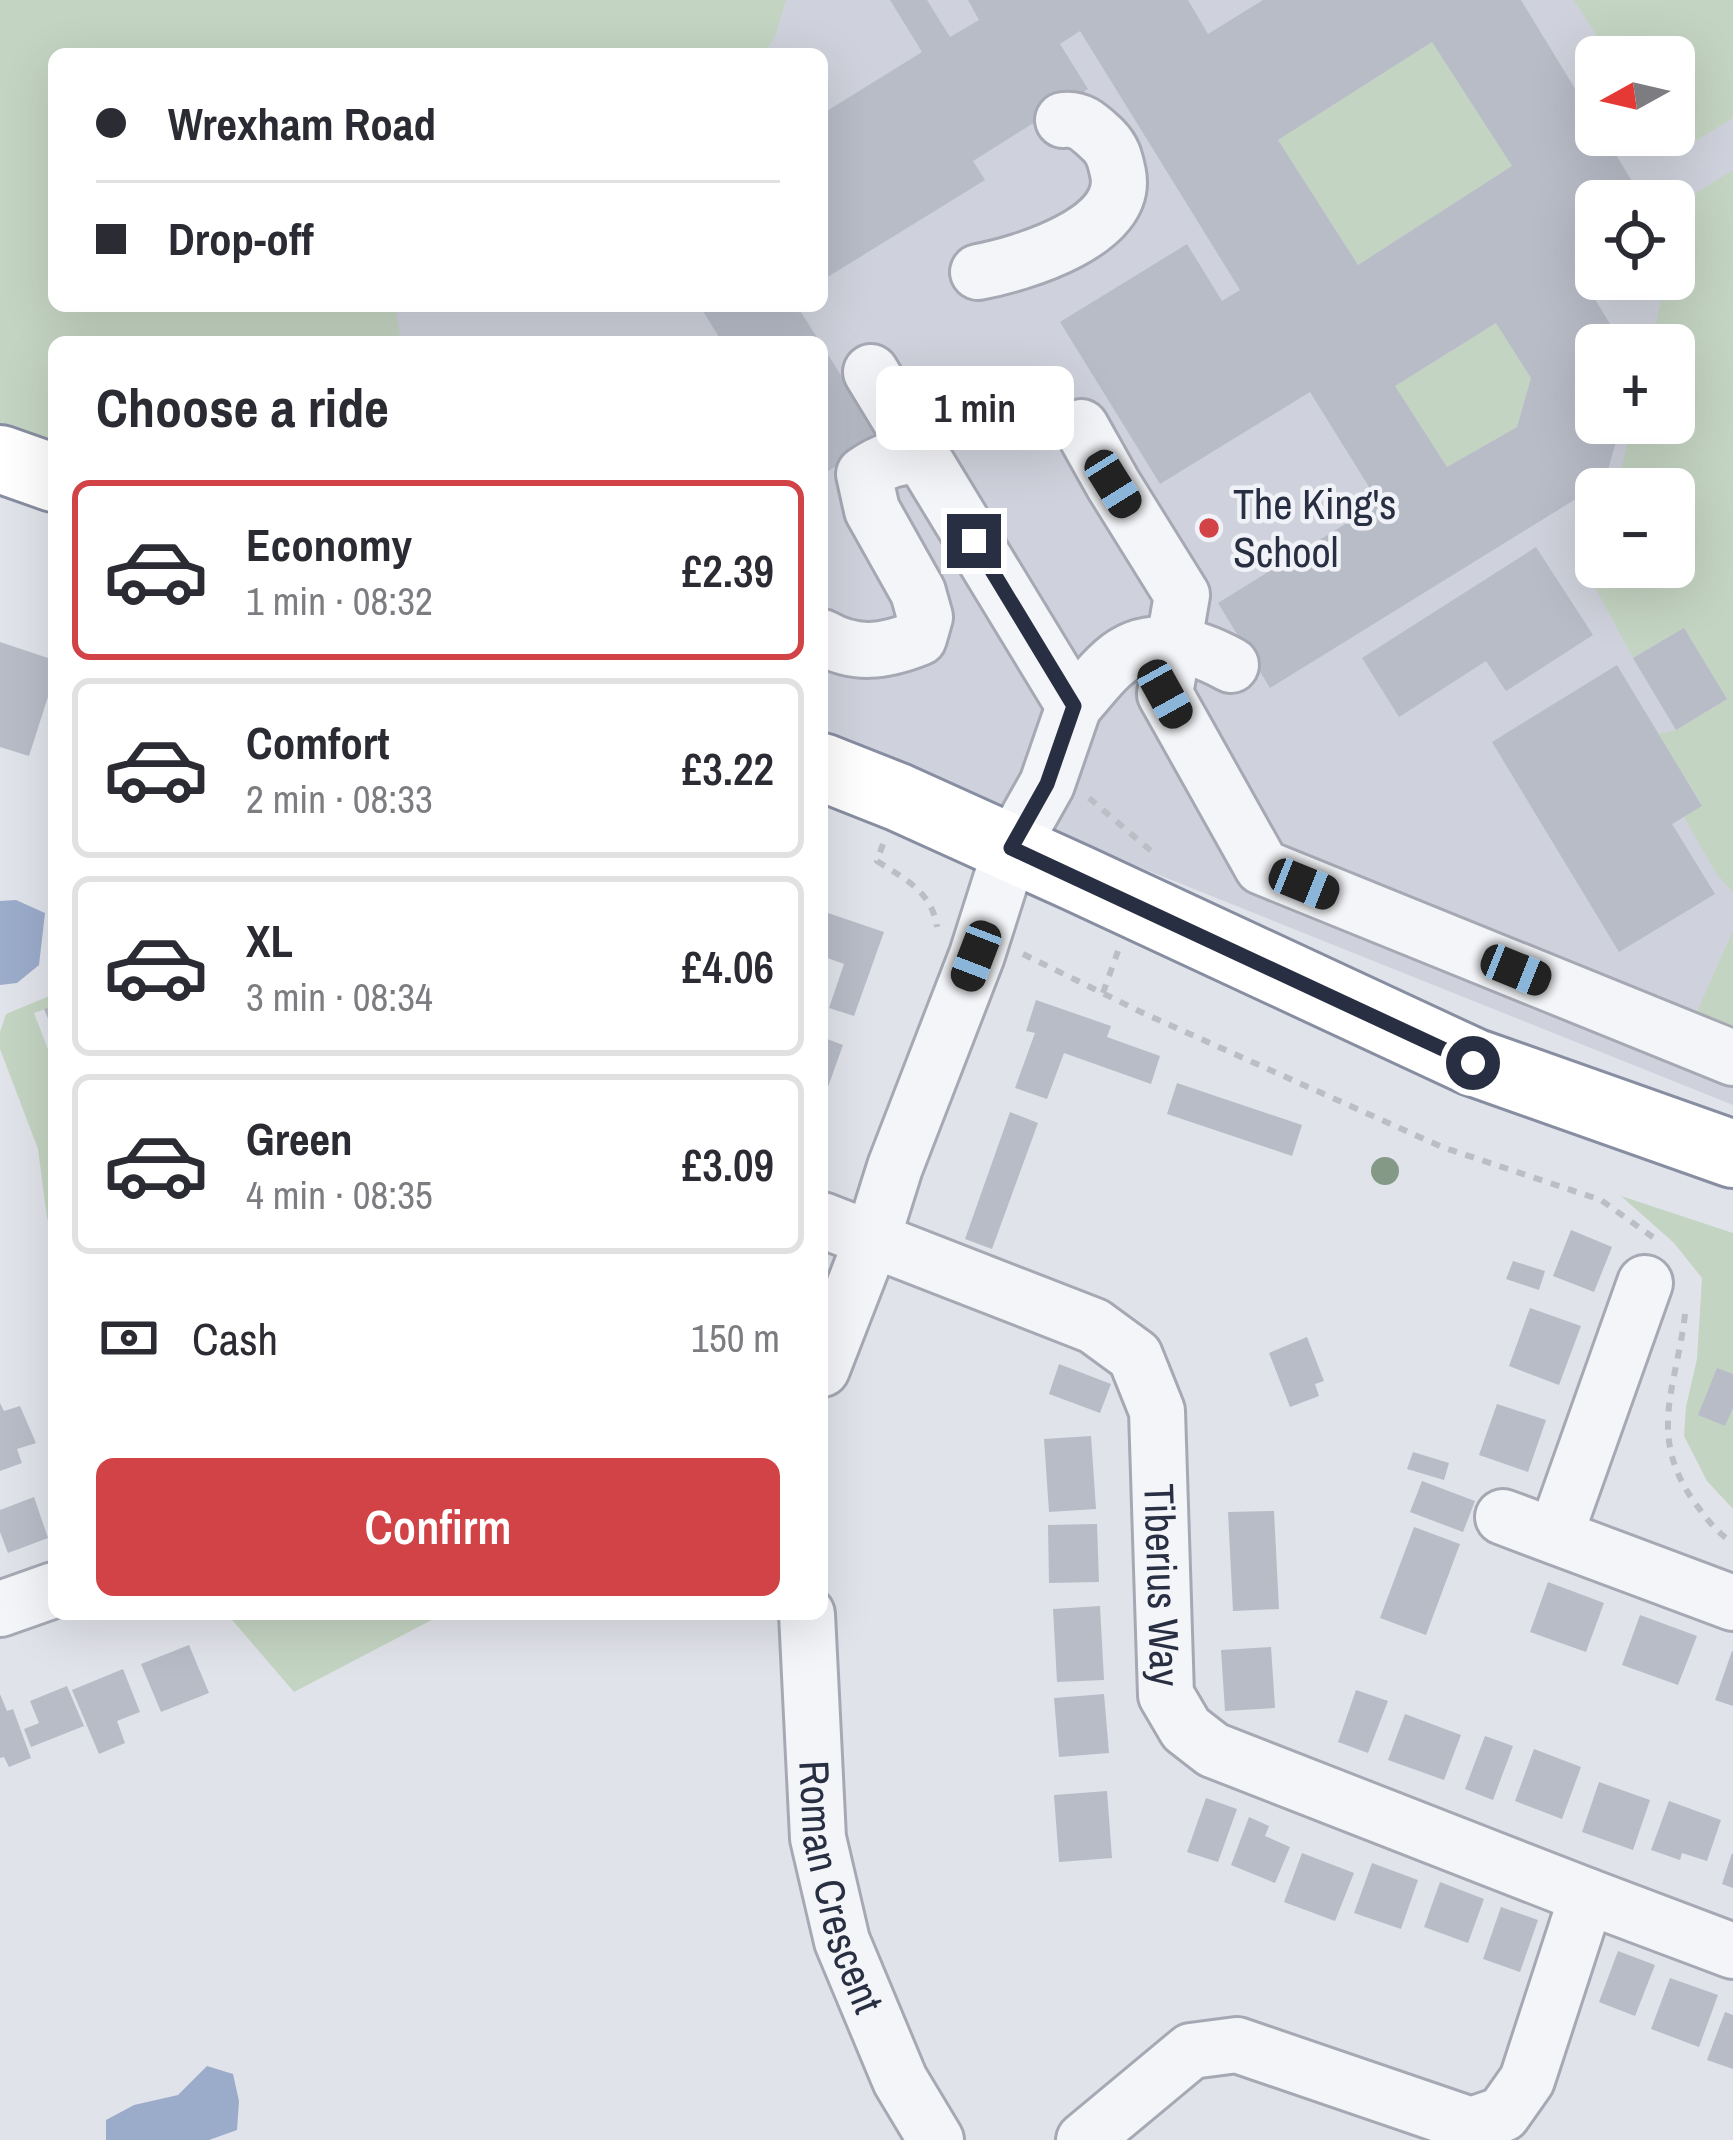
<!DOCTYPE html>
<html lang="en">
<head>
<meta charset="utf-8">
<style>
  :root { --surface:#fff; --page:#f2f2f3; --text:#2b2b33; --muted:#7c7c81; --line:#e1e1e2; --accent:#d14346 }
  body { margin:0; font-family:"Archivo Narrow",sans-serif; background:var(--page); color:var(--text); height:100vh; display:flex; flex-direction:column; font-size:45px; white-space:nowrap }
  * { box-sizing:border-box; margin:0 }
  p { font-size:39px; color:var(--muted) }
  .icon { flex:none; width:66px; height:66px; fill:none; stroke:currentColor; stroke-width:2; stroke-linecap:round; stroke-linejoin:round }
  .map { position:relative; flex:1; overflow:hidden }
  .panel { position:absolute; left:48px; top:336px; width:780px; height:1284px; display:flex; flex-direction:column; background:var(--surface); border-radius:18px; box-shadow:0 12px 48px #0002 }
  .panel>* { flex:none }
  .banner { position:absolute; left:48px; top:48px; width:780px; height:264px; border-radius:18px; box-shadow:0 12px 48px #0002; display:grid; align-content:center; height:264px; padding:0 48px; background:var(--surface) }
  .needle { width:78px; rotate:262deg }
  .buttons { position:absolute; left:1575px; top:36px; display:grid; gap:24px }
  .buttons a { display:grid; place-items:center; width:120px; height:120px; border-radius:18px; background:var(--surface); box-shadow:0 12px 48px #0002; font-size:60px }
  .end { position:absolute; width:54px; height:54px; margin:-27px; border:15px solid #292f42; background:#fff; box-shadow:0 0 0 6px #fff }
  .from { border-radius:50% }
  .bubble { position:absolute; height:84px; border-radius:18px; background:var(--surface); box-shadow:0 12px 48px #0002; font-size:39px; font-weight:600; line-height:84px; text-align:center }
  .car { position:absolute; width:36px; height:72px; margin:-36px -18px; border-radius:15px; box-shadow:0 0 9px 3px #0007; background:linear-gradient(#222 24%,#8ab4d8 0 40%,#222 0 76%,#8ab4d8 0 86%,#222 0) }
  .banner b { display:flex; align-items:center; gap:42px; height:114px; font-size:45px }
  .banner b+b { border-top:3px solid var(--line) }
  .banner i { width:30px; height:30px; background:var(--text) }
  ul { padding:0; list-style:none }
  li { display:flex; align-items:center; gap:36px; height:180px; margin:0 24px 18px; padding:0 24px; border:6px solid var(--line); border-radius:18px }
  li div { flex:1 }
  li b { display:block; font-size:45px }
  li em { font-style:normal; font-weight:600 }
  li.on { border-color:var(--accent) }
  li>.icon { width:108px; height:108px; stroke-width:1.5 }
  h2 { padding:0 48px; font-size:54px; line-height:144px }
  .pay { display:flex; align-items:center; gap:30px; height:132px; padding:0 48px; font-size:45px }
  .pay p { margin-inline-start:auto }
  .primary-button { display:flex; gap:24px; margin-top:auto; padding:24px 48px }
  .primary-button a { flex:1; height:138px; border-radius:18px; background:var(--accent); color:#fff; font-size:48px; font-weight:600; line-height:138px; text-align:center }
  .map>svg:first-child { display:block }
  .built { fill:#cfd2dc; fill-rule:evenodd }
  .green { fill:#c4d4c2 }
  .water { fill:#9baccb }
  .building { fill:#b8bcc7; fill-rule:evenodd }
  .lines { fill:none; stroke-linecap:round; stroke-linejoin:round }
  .minor-casing { stroke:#a6a9b4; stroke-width:60 }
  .highway-casing { stroke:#888ea1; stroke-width:72 }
  .path { stroke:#bbbec5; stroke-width:6; stroke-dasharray:9 9; stroke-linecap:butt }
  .minor { stroke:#f4f5f8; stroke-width:54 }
  .highway { stroke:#fff; stroke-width:66 }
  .tree { fill:#849a87 }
  .route { stroke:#292f42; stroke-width:15 }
  .poi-dot { fill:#d14346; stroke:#f1f2f7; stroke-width:4.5 }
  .labels { text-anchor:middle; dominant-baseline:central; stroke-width:9; stroke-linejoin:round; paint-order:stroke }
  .poi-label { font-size:42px; fill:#292f42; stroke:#f1f2f7; text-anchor:start }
  .street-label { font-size:42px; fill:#292f42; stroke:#f1f2f7 }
</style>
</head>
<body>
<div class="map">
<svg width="1733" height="2140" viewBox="0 0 1733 2140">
  <rect width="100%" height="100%" fill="#e1e3ea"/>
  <path class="built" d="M 0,0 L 1733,0 L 1733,1105 L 822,740 L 822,342 L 54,342 L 0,426 ZM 54,54 L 822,54 L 822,306 L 54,306 ZM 1596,57 L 1674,57 L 1674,135 L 1596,135 ZM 1596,201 L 1674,201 L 1674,279 L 1596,279 ZM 1596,345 L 1674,345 L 1674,423 L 1596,423 ZM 1596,489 L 1674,489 L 1674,567 L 1596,567 Z"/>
  <path class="green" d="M 0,0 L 786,0 L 775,37 L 764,54 L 54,54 L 54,306 L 395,306 L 401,342 L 54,342 L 54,445 L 0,426 Z
    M 1574,0 L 1733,0 L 1733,118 L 1671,156 L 1658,135 L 1674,135 L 1674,57 L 1610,57 Z
    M 1432,42 L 1512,166 L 1358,265 L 1278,140 Z
    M 1733,170 L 1733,893 L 1716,873 L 1684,817 L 1702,805 L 1658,734 L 1676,730 L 1726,699 L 1684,628 L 1633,658 L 1594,585 L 1598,567 L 1674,567 L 1674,489 L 1617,489 L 1632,423 L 1674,423 L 1674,345 L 1651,345 L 1666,279 L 1674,279 L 1674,247 L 1685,200 Z
    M 1496,323 L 1531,378 L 1517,427 L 1447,467 L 1395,386 Z
    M 1733,930 L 1733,1058 L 1685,1039 Z
    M 54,994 L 54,1006 L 34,1013 L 54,1065 L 54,1236 L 47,1218 L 38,1149 L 0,1049 L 0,1032 L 6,1014 Z
    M 1621,1196 L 1733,1233 L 1733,1509 L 1707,1481 L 1684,1436 L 1686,1407 L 1697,1359 L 1702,1278 L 1674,1243 Z
    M 227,1614 L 443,1614 L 294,1692 Z"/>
  <path class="water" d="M 16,900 L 45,913 L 39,965 L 17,983 L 0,985 L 0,901 Z
    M 207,2066 L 233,2074 L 239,2101 L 237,2130 L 209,2140 L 106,2140 L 106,2120 L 134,2105 L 178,2095 Z"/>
  <path class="building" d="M 890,0 L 927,0 L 950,37 L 979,20 L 968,0 L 1188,0 L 1208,34 L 1263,0 L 1521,0 L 1596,123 L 1596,135 L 1604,135 L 1644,201 L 1596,201 L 1596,270 L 1582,278 L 1623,345 L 1596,345 L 1596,423 L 1621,423 L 1605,481 L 1270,688 L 1218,603 L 1379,503 L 1310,392 L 1160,484 L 1060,322 L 1187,244 L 1222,301 L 1240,290 L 1080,31 L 1060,44 L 1088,89 L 973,161 L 985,180 L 826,278 L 822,272 L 822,114 L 922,52 ZM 1432,42 L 1512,166 L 1358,265 L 1278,140 ZM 1496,323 L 1531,378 L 1517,427 L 1447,467 L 1395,386 Z
    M 700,306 L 797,306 L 820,342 L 722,342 Z
    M 822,345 L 880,438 L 822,475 Z
    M 1536,547 L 1593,635 L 1506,691 L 1486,661 L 1399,717 L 1362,658 Z
    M 1684,628 L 1727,699 L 1676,730 L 1633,658 Z
    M 0,642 L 54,660 L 54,678 L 29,756 L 0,747 Z
    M 1617,665 L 1702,806 L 1672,824 L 1715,894 L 1619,952 L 1492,742 Z
    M 822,911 L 884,932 L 854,1016 L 829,1008 L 844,964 L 822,956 Z
    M 1036,1000 L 1111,1026 L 1107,1037 L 1160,1056 L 1151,1084 L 1064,1053 L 1047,1099 L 1015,1088 L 1035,1033 L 1026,1031 Z
    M 54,1006 L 54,1033 L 44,1009 Z
    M 822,1037 L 843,1045 L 823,1101 L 822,1101 Z
    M 1177,1083 L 1302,1125 L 1292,1156 L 1167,1114 Z
    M 1010,1112 L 1038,1123 L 992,1249 L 965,1239 Z
    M 1571,1230 L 1612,1247 L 1594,1292 L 1553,1276 Z
    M 1513,1261 L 1545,1271 L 1539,1290 L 1506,1279 Z
    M 1530,1308 L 1581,1326 L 1559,1385 L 1509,1366 Z
    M 1307,1337 L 1324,1381 L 1315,1384 L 1319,1396 L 1290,1407 L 1269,1353 Z
    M 1059,1364 L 1111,1384 L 1100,1413 L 1049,1394 Z
    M 1717,1368 L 1733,1374 L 1733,1408 L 1725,1426 L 1698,1415 Z
    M 0,1403 L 4,1411 L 20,1406 L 36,1443 L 17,1449 L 22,1463 L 0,1471 Z
    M 1497,1404 L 1546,1420 L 1528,1472 L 1479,1455 Z
    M 1091,1436 L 1096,1509 L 1049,1512 L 1044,1439 Z
    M 1413,1452 L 1449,1463 L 1444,1480 L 1407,1469 Z
    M 1422,1481 L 1475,1501 L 1463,1532 L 1410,1512 Z
    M 34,1497 L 48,1538 L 8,1553 L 0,1532 L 0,1510 Z
    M 1274,1511 L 1279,1609 L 1233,1611 L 1228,1512 Z
    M 1097,1524 L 1099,1582 L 1049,1583 L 1048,1525 Z
    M 1414,1527 L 1460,1544 L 1426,1635 L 1380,1618 Z
    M 1548,1582 L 1604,1603 L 1586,1652 L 1530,1632 Z
    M 1100,1606 L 1104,1680 L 1057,1682 L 1053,1609 Z
    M 1640,1615 L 1697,1636 L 1678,1685 L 1622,1665 Z
    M 189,1645 L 209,1693 L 161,1712 L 141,1664 Z
    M 1271,1647 L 1275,1708 L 1225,1711 L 1221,1650 Z
    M 1732,1651 L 1733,1651 L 1733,1706 L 1715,1700 Z
    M 123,1669 L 140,1712 L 117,1721 L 125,1743 L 99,1754 L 72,1690 Z
    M 67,1686 L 84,1726 L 31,1747 L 24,1729 L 39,1723 L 30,1701 Z
    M 1356,1690 L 1388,1701 L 1368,1753 L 1338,1742 Z
    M 0,1694 L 7,1711 L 13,1709 L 31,1758 L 9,1767 L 4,1757 L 0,1758 Z
    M 1104,1694 L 1109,1753 L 1059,1757 L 1054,1698 Z
    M 1405,1714 L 1461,1735 L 1444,1780 L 1388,1760 Z
    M 1485,1736 L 1513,1746 L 1493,1800 L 1465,1789 Z
    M 1534,1749 L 1581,1767 L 1562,1819 L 1515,1801 Z
    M 1599,1782 L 1650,1800 L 1633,1850 L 1582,1832 Z
    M 1107,1791 L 1112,1858 L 1059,1862 L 1054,1795 Z
    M 1206,1798 L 1237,1809 L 1218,1862 L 1187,1852 Z
    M 1669,1801 L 1721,1820 L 1707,1861 L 1682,1853 L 1680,1860 L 1651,1850 Z
    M 1249,1817 L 1269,1826 L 1265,1836 L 1290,1847 L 1275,1883 L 1231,1865 Z
    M 1302,1853 L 1354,1873 L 1335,1921 L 1284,1902 Z
    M 1732,1853 L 1733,1854 L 1733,1888 L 1722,1884 Z
    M 1372,1863 L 1418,1880 L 1401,1929 L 1354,1913 Z
    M 1440,1882 L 1484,1899 L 1468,1943 L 1424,1927 Z
    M 1501,1907 L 1538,1920 L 1520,1972 L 1483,1959 Z
    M 1618,1951 L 1655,1965 L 1635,2016 L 1599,2002 Z
    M 1670,1978 L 1718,1995 L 1699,2047 L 1651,2029 Z
    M 1725,2012 L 1733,2015 L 1733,2069 L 1707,2060 Z"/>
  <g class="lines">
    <g class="minor-casing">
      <g id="minor">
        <path d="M 978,272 C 1021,264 1130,232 1118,173 C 1115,159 1113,150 1103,140 C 1090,128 1081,118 1063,120"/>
        <path d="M 1081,427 L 1113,484 L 1182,595 L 1165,694 L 1262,867 L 1733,1058"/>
        <path d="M 822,637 C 855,656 884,652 919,638 L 925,617 L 918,592 L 872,510 L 864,474 C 883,461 899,455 922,457"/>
        <path d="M 1074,706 C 1087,692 1099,675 1113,663 C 1148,631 1195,645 1231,665"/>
        <path id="s1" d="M 822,1220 L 1094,1326 L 1135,1356 L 1157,1411 L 1166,1695 L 1186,1729 L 1213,1750 L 1587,1896 L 1733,1951"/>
        <path d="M 822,1369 L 872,1240 L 895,1167 L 977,955 L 1011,848 L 1047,784 L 1074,706 L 871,372"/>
        <path d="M 1503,1517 L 1733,1603"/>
        <path d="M 1555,1536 L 1645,1283"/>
        <path d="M 0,1609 L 54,1590"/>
        <path id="s2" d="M 807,1614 L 818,1838 L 842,1941 L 900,2080 L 936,2140"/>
        <path d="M 1084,2140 L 1191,2051 L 1237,2045 L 1471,2125 L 1503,2114 L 1527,2080 L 1587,1896"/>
      </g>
    </g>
    <g class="highway-casing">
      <path id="highway" d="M 0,459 L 54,478
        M 822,767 L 898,797 L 1077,878 L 1473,1062 L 1733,1154"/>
    </g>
    <path class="path" d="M 1089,798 L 1157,856
      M 883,844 L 877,861 C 905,879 932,892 937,927
      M 1023,954 L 1143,1013 L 1442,1147 L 1601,1200 L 1654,1238
      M 1103,993 L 1118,951
      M 1685,1314 C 1677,1386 1646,1435 1695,1503 C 1707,1519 1716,1532 1733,1543"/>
    <use href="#minor" class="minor"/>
    <use href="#highway" class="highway"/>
  </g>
  <circle class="tree" cx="1385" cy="1171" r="14"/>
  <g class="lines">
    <path class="route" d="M 974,541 L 1074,706 L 1047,784 L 1011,848 L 1473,1063"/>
  </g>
  <circle class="poi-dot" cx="1209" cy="528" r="12"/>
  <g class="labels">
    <g class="poi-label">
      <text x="1233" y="504">The King's<tspan x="1233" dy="48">School</tspan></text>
    </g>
    <g class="street-label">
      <text stroke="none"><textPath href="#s1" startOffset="576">Tiberius Way</textPath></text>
      <text stroke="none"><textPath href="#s2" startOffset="276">Roman Crescent</textPath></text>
    </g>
  </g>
</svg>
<div class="buttons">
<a><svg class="needle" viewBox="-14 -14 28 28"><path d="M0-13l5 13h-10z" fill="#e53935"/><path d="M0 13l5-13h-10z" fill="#7c7c81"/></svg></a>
<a><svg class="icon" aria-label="locate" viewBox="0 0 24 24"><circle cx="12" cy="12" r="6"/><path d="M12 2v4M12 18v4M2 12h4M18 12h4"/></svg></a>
<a>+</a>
<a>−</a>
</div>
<i class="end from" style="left:1473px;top:1063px"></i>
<i class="end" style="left:974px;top:541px"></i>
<div class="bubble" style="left:876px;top:366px;width:198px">1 min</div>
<i class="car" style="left:1113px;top:484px;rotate:148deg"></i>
<i class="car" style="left:1165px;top:694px;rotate:151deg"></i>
<i class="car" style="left:1304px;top:884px;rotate:112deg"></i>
<i class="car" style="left:976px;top:956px;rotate:201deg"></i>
<i class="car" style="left:1516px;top:970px;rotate:112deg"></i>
<div class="banner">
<b><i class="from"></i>Wrexham Road</b>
<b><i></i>Drop-off</b>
</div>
<section class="panel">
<h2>Choose a ride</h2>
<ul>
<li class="on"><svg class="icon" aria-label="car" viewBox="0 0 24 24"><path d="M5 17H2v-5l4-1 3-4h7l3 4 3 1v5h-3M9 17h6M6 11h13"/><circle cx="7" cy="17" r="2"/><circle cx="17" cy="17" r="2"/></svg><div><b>Economy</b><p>1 min · 08:32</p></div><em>£2.39</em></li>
<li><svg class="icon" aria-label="car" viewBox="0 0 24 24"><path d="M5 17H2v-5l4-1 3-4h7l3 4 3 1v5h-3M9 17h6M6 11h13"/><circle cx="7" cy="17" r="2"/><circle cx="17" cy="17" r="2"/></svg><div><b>Comfort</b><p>2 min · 08:33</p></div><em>£3.22</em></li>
<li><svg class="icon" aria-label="car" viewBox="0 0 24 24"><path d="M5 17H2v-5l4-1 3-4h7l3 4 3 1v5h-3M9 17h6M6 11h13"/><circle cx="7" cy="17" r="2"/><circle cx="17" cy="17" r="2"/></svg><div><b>XL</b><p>3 min · 08:34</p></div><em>£4.06</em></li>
<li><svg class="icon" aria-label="car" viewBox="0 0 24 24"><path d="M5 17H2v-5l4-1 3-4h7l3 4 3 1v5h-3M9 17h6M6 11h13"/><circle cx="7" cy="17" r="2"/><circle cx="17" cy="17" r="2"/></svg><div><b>Green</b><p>4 min · 08:35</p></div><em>£3.09</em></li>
</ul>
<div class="pay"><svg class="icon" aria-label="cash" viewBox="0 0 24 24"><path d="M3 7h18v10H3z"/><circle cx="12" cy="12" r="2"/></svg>Cash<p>150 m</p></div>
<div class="primary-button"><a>Confirm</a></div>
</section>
</div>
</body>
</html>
